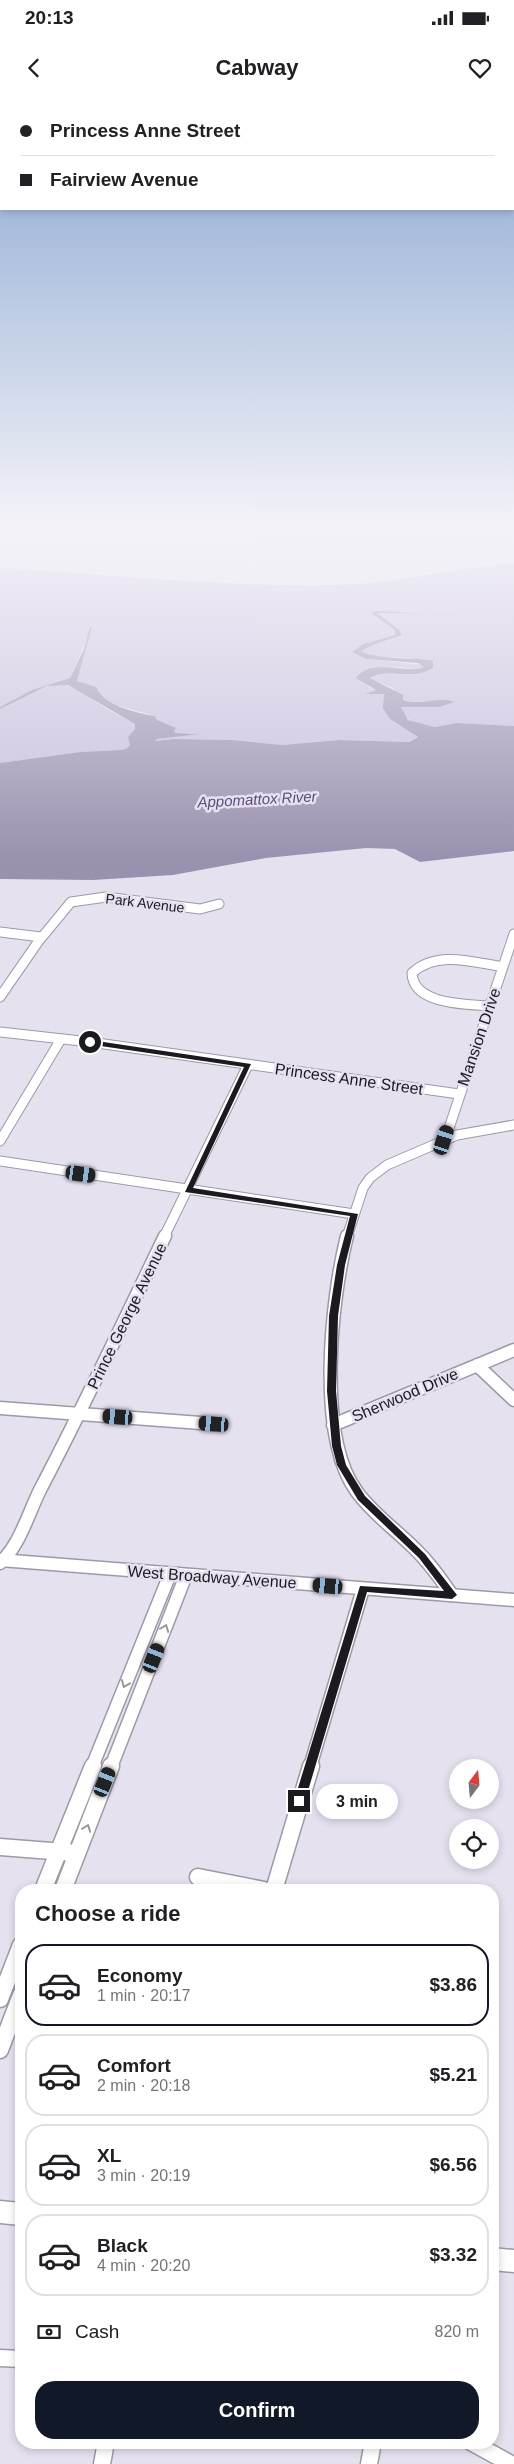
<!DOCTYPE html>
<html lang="en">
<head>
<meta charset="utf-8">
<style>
  :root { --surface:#fff; --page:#f2f2f2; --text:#202124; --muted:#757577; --line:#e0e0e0; --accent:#111827 }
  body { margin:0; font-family:Arial,sans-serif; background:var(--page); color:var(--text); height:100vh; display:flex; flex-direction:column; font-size:19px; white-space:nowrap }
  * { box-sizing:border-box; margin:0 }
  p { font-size:16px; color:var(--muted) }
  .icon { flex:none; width:28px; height:28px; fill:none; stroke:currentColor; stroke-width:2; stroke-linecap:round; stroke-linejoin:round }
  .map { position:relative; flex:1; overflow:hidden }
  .side { position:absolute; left:15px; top:1784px; width:484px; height:565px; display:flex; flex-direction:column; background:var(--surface); border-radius:20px; box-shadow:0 2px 8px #0003 }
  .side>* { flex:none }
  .top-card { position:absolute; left:0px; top:0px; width:515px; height:110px; box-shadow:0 2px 8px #0003; display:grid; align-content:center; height:110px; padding:0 20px; background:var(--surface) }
  .needle { width:32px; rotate:16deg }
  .controls { position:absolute; left:449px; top:1659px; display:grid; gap:10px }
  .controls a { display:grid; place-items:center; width:50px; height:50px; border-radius:50%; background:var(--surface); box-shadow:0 2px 8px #0003; font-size:25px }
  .end { position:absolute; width:22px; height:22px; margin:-11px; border:6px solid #1c1a1f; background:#fff; box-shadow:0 0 0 2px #fff }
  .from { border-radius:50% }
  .bubble { position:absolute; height:35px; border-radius:18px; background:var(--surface); box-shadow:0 2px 8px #0003; font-size:16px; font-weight:800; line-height:35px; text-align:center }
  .car { position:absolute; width:15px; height:30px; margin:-15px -8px; border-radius:6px; box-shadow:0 0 4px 1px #0007; background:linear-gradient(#222 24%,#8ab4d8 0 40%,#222 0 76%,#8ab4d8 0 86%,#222 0) }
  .top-card b { display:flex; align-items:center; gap:18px; height:48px; font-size:19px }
  .top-card b+b { border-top:1px solid var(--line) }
  .top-card i { width:12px; height:12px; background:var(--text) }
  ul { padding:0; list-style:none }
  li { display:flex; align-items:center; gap:15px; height:82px; margin:0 10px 8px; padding:0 10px; border:2px solid var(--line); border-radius:20px }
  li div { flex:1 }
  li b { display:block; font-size:19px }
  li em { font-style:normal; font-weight:800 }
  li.active { border-color:var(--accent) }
  li>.icon { width:45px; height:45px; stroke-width:1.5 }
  h2 { padding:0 20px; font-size:22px; line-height:60px }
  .pay { display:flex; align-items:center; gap:12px; height:55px; padding:0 20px; font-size:19px }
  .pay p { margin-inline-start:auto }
  .primary-button { display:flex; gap:10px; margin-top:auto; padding:10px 20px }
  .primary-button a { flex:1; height:58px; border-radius:20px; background:var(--accent); color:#fff; font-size:20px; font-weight:800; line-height:58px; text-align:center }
  .status { display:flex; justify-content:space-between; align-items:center; height:35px; padding:0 25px; background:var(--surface); direction:ltr }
  .status svg { height:14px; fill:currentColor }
  header { display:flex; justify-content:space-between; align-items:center; height:65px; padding:0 20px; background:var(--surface); font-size:22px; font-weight:800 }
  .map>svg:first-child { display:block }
  .green { fill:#c8bedd }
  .water { fill:#9a91af }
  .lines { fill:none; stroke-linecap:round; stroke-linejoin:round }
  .street-far2-casing { stroke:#9d99a7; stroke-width:11 }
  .street-far1-casing { stroke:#9d99a7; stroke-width:15 }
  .street-casing { stroke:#9d99a7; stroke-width:19 }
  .secondary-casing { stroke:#9d99a7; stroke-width:3 }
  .street-far2 { stroke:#fff; stroke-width:9 }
  .street-far1 { stroke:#fff; stroke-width:12 }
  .street { stroke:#fff; stroke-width:16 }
  .secondary { fill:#fff; fill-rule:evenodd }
  .oneway { stroke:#99989a }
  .route { fill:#1c1a1f }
  .labels { text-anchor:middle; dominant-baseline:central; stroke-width:5; stroke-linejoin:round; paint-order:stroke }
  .far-street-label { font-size:14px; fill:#1c1a1f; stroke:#e5e1ef }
  .far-water-label { font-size:15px; font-style:italic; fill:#5d4c7a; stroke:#e5e1ef }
  .street-label { font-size:16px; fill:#1c1a1f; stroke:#e5e1ef }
</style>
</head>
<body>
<div class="status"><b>20:13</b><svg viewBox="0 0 49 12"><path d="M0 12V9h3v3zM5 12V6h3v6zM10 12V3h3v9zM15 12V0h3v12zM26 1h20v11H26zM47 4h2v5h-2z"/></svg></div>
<header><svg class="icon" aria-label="back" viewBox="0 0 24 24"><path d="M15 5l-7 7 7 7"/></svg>Cabway<svg class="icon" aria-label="heart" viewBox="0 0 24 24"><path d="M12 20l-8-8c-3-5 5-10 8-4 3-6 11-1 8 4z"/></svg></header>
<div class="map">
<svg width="514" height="2364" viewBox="0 0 514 2364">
  <rect width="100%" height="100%" fill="#e5e1ef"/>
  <path class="green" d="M 514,464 L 514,626 L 456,623 L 432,627 L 418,624 L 406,618 L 401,607 L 439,607 L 448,600 L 411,602 L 403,600 L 393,588 L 370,578 C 389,567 411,583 433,568 C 409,548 381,565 361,551 L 374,544 L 402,535 L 377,513 L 414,514 L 379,511 L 374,514 L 395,530 L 395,535 L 363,544 L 352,552 L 366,559 L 423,565 L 424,567 L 419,570 L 400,567 L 369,569 L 368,587 L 376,590 L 365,594 L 384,594 L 390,619 L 418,637 L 408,642 L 339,640 L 282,645 L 233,640 L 173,639 L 155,641 L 157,639 L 196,633 L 176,633 L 174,631 L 175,628 L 157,620 L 155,616 L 116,605 L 77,581 L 92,527 L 70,578 L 32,590 L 0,607 L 0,468 C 110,474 219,487 329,485 C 392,485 452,467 514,464 Z
    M 55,584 C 76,585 87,596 104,607 C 114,614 125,618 136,624 L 135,629 L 128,637 L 130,645 L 126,649 L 120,650 L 80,652 L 0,663 L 0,609 L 35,591 Z"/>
  <path class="water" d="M 377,511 C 403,512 429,515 454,514 L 377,513 L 399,530 L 402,535 L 375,544 L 361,551 C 374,560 414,557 433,561 L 433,568 C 411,582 389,567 370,578 L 403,595 L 403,600 C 419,606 440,596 454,602 L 439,607 L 401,607 L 408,620 L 434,627 L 456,623 L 514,626 L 514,751 L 420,762 L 395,749 L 366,748 L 266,758 L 173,775 L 93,780 L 0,779 L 0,663 L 80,652 L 120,650 L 126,649 L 130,645 L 128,637 L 135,629 L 135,624 L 68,585 L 47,586 L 0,609 L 0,607 L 32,590 L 70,578 L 84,549 L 90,527 L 92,527 L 77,581 L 96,587 C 104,606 137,613 155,616 L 157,620 L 176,628 L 174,631 L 176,633 L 200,634 L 157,639 L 155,641 L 173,639 L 233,640 L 282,645 L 339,640 L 409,642 L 418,637 L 390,619 L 383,608 L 384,594 L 365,594 L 376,590 L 356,578 C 371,557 409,575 424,567 L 418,563 L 366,559 L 352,552 L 363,544 L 395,535 L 395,530 L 371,513 Z"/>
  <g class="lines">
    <g class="street-far2-casing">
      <path id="street-far2" d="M 0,832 L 41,837
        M 0,897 L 38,842 L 71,802 L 106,797 L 200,809 L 219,804
        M 490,906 C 466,904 413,905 412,873 C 436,850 473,862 503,867
        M 0,932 L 90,942 L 459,994
        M 445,1040 L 514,834
        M 0,1041 L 61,939
        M 0,1061 L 354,1114
        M 164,1137 L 248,965
        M 347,1137 L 363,1088 L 370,1078 L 387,1065 L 457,1035 L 514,1025"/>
    </g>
    <g class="street-far1-casing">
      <path id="street-far1" d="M 347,1136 C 331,1200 316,1337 357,1392 C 373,1414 395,1429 414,1448 C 429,1462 440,1478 452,1495
        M 477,1265 L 514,1300
        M 0,1308 L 214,1324
        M 333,1325 L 514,1250
        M 0,1463 C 20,1445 28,1414 40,1390 C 84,1306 124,1221 165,1136
        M 92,1667 L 170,1474
        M 111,1667 L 186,1475
        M 310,1667 L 363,1489"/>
    </g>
    <g class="street-casing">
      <path id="street" d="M 0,1747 L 77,1753
        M 198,1777 L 264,1790
        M 43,1790 L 93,1666
        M 63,1790 L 111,1666
        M 274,1790 L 311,1666
        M 0,1899 L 21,1845
        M 0,1950 L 21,1895
        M 0,2258 L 21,2259
        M 471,2342 L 511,2364
        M 102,2364 L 106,2342
        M 369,2364 L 373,2342"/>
    </g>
    <g class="secondary-casing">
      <path id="secondary" d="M 0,1454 L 514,1494 L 514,1506 L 0,1466 Z
        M 0,2101 L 21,2103 L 21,2125 L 0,2123 Z
        M 492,2148 L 514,2150 L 514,2172 L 492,2170 Z"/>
    </g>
    <use href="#street-far2" class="street-far2"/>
    <use href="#street-far1" class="street-far1"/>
    <use href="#street" class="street"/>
    <use href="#secondary" class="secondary"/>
  </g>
  <defs><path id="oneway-chevron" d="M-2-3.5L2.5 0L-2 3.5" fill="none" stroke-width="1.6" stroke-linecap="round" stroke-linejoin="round" transform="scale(1.25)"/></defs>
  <g class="oneway">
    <use href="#oneway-chevron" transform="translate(165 1528) rotate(-69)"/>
    <use href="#oneway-chevron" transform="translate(125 1584) rotate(112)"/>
    <use href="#oneway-chevron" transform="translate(87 1728) rotate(-69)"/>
  </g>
  <linearGradient id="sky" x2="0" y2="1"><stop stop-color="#89a6d1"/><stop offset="0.56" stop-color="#f3f2f8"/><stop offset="1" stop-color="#f3f2f8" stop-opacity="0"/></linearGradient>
  <rect width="514" height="759" fill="url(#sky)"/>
  <path class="route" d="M 90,940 L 251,964 L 193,1088 L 358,1114 L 345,1165 L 338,1216 L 336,1291 L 341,1346 L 346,1365 L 365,1396 L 425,1454 L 457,1495 L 452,1499 L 367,1492 L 305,1701 L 299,1705 L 294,1701 L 360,1486 L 444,1491 L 419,1458 L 358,1400 L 337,1365 L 332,1346 L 327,1291 L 329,1216 L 337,1165 L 350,1116 L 185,1092 L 244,967 L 87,944 Z"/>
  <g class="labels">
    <g class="far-street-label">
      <text transform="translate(145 803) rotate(7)">Park Avenue</text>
    </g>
    <g class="far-water-label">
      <text transform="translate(257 699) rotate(-3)">Appomattox River</text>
    </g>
    <g class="street-label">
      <text transform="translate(479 937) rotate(-71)">Mansion Drive</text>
      <text transform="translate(349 979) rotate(8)">Princess Anne Street</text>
      <text transform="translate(127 1216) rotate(-64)">Prince George Avenue</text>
      <text transform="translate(405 1295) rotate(-23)">Sherwood Drive</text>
      <text transform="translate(212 1477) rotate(4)">West Broadway Avenue</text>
    </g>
  </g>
</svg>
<div class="controls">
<a><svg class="needle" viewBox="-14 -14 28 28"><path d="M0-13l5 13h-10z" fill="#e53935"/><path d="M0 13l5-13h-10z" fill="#757577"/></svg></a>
<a><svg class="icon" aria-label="locate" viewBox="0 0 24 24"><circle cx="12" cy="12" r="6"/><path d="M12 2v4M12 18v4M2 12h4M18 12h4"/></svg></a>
</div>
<i class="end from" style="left:90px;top:942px"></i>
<i class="end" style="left:299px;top:1701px"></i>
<div class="bubble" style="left:316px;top:1684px;width:82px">3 min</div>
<i class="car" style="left:444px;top:1040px;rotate:18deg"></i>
<i class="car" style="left:81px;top:1074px;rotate:98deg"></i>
<i class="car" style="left:118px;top:1317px;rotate:274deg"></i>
<i class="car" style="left:214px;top:1324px;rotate:274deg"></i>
<i class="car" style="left:328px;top:1486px;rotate:275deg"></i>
<i class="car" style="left:154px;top:1558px;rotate:22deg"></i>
<i class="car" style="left:105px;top:1682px;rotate:22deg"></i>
<div class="top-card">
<b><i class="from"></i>Princess Anne Street</b>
<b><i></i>Fairview Avenue</b>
</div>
<section class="side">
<h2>Choose a ride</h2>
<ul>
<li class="active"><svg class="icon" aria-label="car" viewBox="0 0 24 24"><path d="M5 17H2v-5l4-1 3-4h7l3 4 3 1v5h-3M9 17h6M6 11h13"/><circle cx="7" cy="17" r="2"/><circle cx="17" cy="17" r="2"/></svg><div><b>Economy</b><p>1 min · 20:17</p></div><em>$3.86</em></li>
<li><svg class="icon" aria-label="car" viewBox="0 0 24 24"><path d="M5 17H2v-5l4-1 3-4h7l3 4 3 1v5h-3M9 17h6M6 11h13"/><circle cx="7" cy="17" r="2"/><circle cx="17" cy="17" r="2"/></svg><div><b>Comfort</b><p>2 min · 20:18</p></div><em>$5.21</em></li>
<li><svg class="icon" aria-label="car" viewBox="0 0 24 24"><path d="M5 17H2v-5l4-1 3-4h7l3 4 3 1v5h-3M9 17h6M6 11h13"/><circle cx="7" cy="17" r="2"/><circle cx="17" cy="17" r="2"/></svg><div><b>XL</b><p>3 min · 20:19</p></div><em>$6.56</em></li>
<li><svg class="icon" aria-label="car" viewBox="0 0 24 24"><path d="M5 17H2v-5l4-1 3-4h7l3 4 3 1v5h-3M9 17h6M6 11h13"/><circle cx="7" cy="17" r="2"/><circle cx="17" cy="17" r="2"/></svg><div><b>Black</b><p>4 min · 20:20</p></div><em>$3.32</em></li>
</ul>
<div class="pay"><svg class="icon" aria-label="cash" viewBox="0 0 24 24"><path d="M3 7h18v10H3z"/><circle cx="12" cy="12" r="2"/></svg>Cash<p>820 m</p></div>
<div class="primary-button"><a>Confirm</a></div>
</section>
</div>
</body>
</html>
